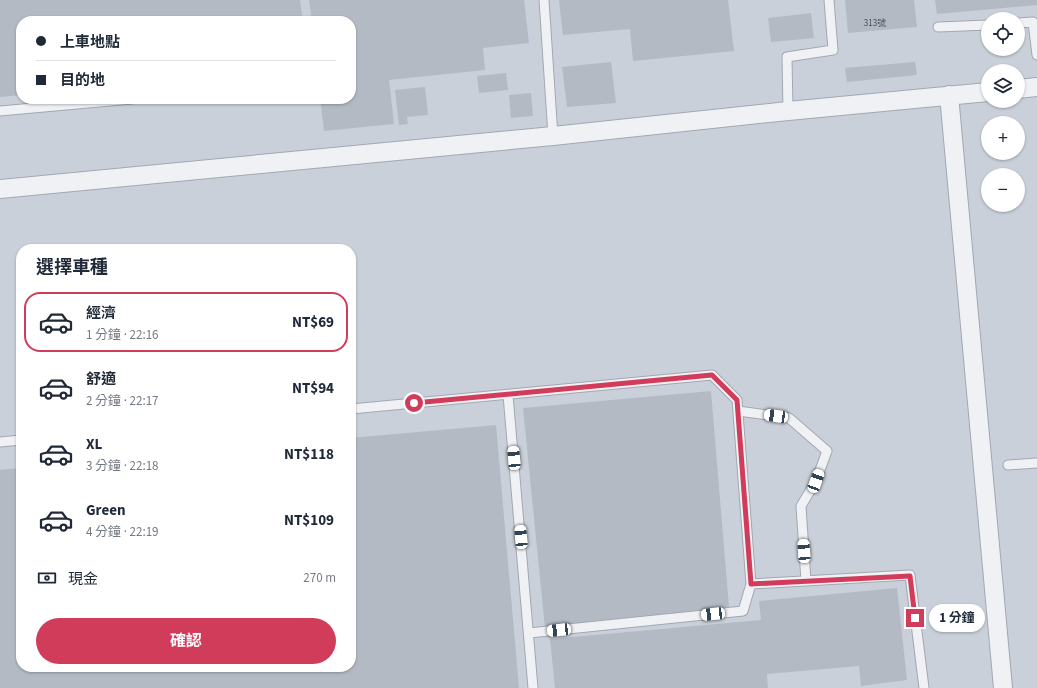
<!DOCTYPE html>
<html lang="zh-TW">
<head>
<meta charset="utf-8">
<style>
  :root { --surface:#fff; --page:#f6f6f7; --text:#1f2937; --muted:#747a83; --line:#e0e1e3; --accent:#d13c5a }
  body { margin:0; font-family:"Source Sans 3","Noto Sans TC",sans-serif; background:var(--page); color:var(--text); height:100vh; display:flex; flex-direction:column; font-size:15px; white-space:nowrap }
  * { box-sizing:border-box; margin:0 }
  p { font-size:13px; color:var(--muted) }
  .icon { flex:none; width:22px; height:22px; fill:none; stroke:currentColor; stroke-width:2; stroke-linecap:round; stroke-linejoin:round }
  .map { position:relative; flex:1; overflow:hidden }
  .details { position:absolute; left:16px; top:244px; width:340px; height:428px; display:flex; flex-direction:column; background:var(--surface); border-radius:16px; box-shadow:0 1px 3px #0004 }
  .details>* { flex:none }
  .hud { position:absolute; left:16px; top:16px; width:340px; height:88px; border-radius:16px; box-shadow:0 1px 3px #0004; display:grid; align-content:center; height:88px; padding:0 20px; background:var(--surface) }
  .controls { position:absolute; left:981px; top:12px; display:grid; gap:8px }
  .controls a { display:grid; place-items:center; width:44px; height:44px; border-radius:50%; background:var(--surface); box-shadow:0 1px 3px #0004; font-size:20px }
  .end { position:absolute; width:18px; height:18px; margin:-9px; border:5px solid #d13c5a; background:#fff; box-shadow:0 0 0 2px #fff }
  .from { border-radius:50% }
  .bubble { position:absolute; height:28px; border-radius:14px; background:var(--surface); box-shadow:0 1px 3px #0004; font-size:13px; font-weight:700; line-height:28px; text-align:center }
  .car { position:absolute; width:12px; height:24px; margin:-12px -6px; border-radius:5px; box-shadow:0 0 3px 1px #0007; background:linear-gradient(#fff 24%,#345 0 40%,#fff 0 76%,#345 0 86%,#fff 0) }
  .hud b { display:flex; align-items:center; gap:14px; height:38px; font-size:15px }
  .hud b+b { border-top:1px solid var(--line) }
  .hud i { width:10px; height:10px; background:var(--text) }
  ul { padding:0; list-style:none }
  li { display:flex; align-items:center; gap:12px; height:60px; margin:0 8px 6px; padding:0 12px; border:2px solid transparent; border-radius:16px }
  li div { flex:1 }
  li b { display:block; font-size:15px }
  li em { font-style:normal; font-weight:700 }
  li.on { border-color:var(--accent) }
  li>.icon { width:36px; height:36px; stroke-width:1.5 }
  h2 { padding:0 20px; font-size:18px; line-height:48px }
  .pay { display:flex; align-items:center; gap:10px; height:44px; padding:0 20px; font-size:15px }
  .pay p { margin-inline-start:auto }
  .button { display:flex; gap:8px; margin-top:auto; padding:8px 20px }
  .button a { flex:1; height:46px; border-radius:24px; background:var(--accent); color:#fff; font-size:16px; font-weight:700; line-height:46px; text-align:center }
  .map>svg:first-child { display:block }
  .built { fill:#cad0d9; fill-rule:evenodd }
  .building { fill:#b3bac4 }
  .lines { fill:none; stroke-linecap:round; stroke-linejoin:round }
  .lane-casing { stroke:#a2a8b1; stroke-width:11 }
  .street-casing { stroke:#a2a8b1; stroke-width:20 }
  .lane { stroke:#eff1f5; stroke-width:9 }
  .street { stroke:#eff1f5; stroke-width:18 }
  .route { stroke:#d13c5a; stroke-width:5 }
  .labels { text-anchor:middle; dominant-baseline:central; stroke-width:4; stroke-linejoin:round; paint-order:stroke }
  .number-label { font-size:9px; fill:#495260 }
</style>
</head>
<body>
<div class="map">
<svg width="1037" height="688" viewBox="0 0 1037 688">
  <rect width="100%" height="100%" fill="#dce1e7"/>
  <path class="built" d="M 0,0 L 1037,0 L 1037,688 L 0,688 ZM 988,19 L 1018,19 L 1018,49 L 988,49 ZM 21,21 L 351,21 L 351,99 L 21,99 ZM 988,71 L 1018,71 L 1018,101 L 988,101 ZM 988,123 L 1018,123 L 1018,153 L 988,153 ZM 988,175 L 1018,175 L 1018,205 L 988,205 ZM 21,249 L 351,249 L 351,667 L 21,667 Z"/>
  <path class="building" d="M 0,0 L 300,0 L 303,21 L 21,21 L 21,95 L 0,97 Z
    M 309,0 L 524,0 L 529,43 L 483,48 L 485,70 L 389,80 L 394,124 L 324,131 L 320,99 L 351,99 L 351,21 L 312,21 Z
    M 559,0 L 728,0 L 734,51 L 633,61 L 630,29 L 563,35 Z
    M 845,0 L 914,0 L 917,27 L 848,33 Z
    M 935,0 L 1037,0 L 1037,5 L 937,14 Z
    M 811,13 L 814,38 L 771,42 L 768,18 Z
    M 611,62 L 616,103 L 567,107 L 562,67 Z
    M 915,62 L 917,75 L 847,82 L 845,68 Z
    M 506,73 L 508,90 L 479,93 L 477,76 Z
    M 425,87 L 428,115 L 407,117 L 408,124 L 399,125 L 395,90 Z
    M 531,93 L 533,116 L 511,118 L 509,95 Z
    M 711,391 L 729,607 L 545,628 L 523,408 Z
    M 496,425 L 519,688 L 0,688 L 0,470 L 21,468 L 21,667 L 351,667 L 351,438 Z
    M 897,588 L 907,680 L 861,686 L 859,666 L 767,674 L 768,688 L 555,688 L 550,639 L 761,620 L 759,601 Z"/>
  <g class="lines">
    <g class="lane-casing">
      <path id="lane" d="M 544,0 L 553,136
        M 1018,23 L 1033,22 L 1037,55
        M 938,27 L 988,25
        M 0,111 L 132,99
        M 788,111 L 787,57 L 833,50 L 829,0
        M 508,395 L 533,688
        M 351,409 L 712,375 L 737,400 L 751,584 L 910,575 L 924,688
        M 738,411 L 789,418 L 827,451 L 816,481 L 801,506 L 806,581
        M 0,442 L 21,440
        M 1008,465 L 1037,463
        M 529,633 L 743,611 L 751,584"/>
    </g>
    <g class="street-casing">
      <path id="street" d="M 1018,89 L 1037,87
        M 949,95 L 1003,688
        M 0,189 L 553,136 L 788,111 L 988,92"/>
    </g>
    <use href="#lane" class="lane"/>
    <use href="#street" class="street"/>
  </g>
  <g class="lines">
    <path class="route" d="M 414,403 L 712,375 L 737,400 L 751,584 L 910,576 L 915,618"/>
  </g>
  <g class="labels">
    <g class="number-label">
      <text x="875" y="23">313號</text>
    </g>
  </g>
</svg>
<div class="controls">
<a><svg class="icon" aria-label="locate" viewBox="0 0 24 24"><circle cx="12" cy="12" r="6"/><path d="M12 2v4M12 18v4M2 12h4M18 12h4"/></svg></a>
<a><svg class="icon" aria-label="layers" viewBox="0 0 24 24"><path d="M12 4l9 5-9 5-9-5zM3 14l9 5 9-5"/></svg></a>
<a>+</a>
<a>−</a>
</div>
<i class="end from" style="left:414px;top:403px"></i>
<i class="end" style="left:915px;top:618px"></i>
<div class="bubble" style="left:929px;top:604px;width:56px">1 分鐘</div>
<i class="car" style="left:776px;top:416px;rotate:278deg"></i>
<i class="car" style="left:514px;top:458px;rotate:355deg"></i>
<i class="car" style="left:816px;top:481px;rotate:20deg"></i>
<i class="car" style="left:521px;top:537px;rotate:355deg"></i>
<i class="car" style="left:804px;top:551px;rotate:356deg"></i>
<i class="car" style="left:713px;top:614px;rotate:264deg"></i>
<i class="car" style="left:559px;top:630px;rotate:264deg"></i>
<div class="hud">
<b><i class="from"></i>上車地點</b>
<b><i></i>目的地</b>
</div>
<section class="details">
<h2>選擇車種</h2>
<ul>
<li class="on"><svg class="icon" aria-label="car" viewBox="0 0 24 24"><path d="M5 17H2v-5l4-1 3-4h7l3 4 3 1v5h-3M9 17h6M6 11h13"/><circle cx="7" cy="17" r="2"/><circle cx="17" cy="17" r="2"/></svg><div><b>經濟</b><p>1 分鐘 · 22:16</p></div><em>NT$69</em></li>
<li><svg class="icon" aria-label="car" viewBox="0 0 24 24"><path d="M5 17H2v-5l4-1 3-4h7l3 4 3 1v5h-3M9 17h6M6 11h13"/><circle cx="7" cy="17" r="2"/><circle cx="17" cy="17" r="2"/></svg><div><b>舒適</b><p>2 分鐘 · 22:17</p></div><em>NT$94</em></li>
<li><svg class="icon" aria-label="car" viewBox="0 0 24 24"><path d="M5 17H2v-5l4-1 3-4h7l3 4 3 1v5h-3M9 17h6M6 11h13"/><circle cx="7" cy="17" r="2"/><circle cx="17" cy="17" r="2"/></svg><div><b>XL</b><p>3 分鐘 · 22:18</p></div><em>NT$118</em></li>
<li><svg class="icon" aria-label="car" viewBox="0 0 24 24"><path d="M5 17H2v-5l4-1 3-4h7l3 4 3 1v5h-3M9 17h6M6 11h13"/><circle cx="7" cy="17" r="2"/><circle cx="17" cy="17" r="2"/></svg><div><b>Green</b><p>4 分鐘 · 22:19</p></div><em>NT$109</em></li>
</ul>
<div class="pay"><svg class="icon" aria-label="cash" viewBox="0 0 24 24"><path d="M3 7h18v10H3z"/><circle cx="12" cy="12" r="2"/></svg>現金<p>270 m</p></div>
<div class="button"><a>確認</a></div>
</section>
</div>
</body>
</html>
